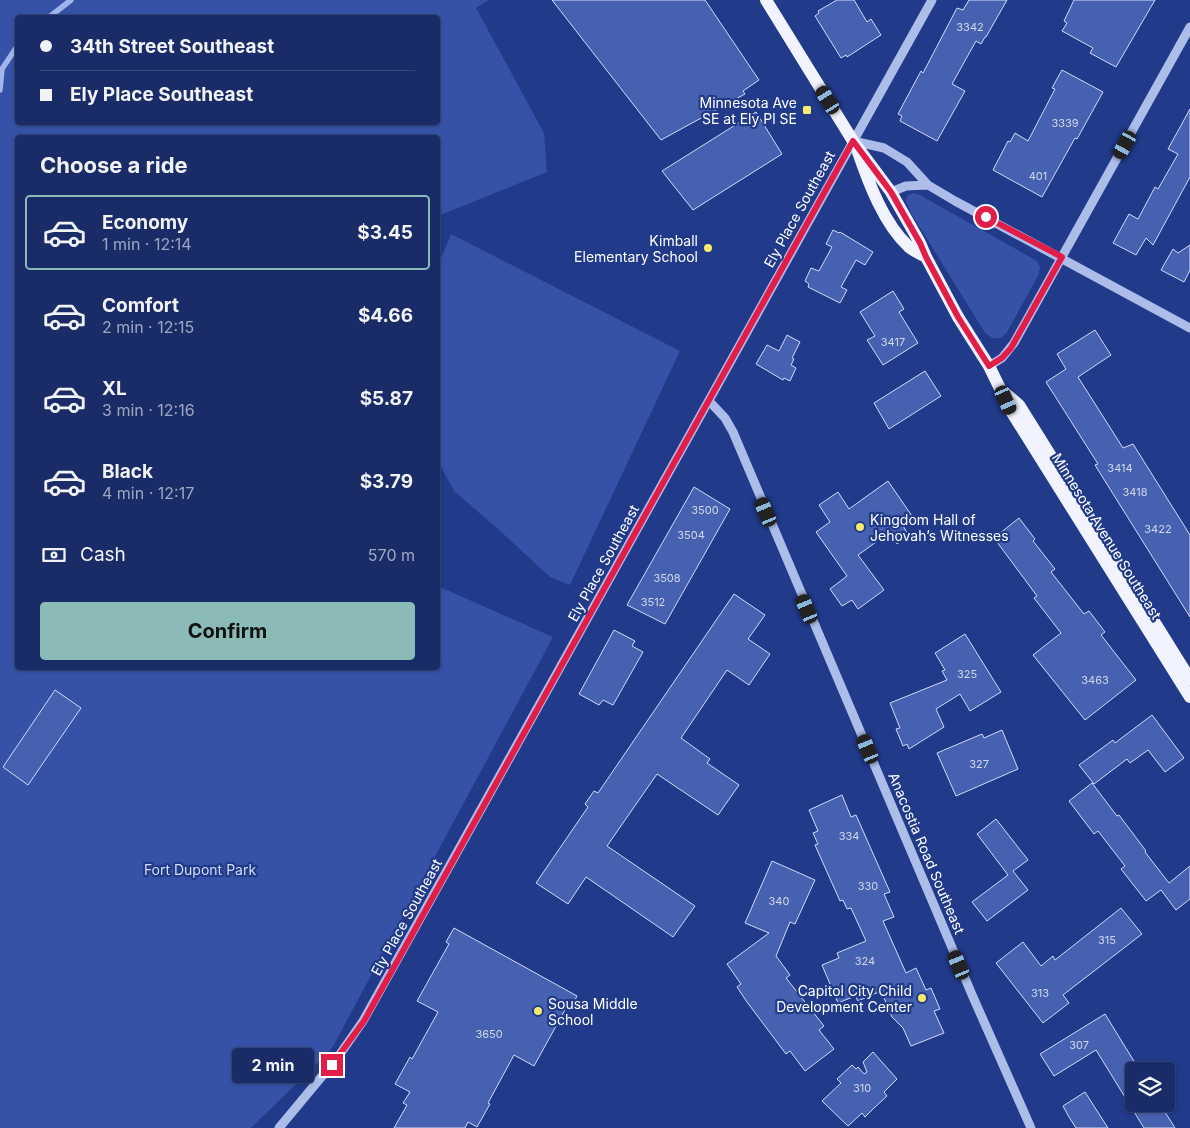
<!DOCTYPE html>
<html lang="en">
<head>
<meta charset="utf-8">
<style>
  :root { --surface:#192c67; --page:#22346d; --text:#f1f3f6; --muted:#9fa7c0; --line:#37487b; --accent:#8bbbb9 }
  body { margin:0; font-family:Inter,sans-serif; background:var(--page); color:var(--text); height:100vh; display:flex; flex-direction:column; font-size:19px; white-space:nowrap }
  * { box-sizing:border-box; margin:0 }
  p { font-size:16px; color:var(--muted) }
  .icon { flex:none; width:28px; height:28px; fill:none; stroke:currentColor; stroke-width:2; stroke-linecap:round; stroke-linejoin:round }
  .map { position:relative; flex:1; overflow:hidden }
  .panel { position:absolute; left:15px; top:135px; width:425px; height:535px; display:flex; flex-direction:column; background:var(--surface); border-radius:5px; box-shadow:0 1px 4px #0004,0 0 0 1px var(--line) }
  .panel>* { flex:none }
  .top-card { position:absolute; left:15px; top:15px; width:425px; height:110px; border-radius:5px; box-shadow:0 1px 4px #0004,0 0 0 1px var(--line); display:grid; align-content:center; height:110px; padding:0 25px; background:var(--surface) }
  .fabs { position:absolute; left:1125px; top:1062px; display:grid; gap:10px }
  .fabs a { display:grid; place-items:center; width:50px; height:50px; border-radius:5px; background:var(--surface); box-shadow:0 1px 4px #0004,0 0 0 1px var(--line); font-size:25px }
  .end { position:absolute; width:22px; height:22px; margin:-11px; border:6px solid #e11d48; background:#fff; box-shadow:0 0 0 2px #fff }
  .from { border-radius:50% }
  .bubble { position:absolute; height:35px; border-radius:5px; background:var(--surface); box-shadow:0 1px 4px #0004,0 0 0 1px var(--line); font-size:16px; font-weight:700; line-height:35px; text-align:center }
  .car { position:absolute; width:15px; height:30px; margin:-15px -8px; border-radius:6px; box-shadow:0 0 4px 1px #0007; background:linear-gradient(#222 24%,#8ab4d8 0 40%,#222 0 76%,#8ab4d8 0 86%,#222 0) }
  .top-card b { display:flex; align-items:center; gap:18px; height:48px; font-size:19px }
  .top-card b+b { border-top:1px solid var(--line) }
  .top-card i { width:12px; height:12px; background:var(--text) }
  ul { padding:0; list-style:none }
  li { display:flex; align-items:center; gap:15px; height:75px; margin:0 10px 8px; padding:0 15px; border:2px solid transparent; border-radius:5px }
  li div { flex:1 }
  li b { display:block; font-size:19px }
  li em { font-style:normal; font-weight:700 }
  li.selected { border-color:var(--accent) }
  li>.icon { width:45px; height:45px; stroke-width:1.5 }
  h2 { padding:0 25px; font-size:22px; line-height:60px }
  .pay { display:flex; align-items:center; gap:12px; height:55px; padding:0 25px; font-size:19px }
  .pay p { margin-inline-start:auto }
  .cta { display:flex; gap:10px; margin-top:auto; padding:10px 25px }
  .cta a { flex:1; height:58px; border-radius:5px; background:var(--accent); color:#111; font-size:20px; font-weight:700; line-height:58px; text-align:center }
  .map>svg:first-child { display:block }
  .green { fill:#3552a6; fill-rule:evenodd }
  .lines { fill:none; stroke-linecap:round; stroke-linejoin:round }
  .stream { stroke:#a1b5ec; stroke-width:5.5 }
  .building { fill:#4661af; stroke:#d2dbf8 }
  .minor { stroke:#adbdea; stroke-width:9 }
  .major { stroke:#f1f4fe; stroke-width:12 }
  .route { stroke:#e11d48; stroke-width:6 }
  .poi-dot { fill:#f7ea6e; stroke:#213a89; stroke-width:2 }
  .labels { text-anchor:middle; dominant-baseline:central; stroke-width:4.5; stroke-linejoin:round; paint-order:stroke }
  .number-label { font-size:11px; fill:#d1d8eb }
  .poi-label { font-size:14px; fill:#fff; stroke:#213a89; text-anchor:end }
  .street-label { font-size:14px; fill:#fff; stroke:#213a89 }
  .park-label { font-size:14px; fill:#d2dbf8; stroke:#213a89 }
</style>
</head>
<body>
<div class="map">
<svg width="1190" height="1128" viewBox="0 0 1190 1128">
  <rect width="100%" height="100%" fill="#213a89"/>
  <path class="green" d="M 0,0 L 489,0 L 476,8 L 544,133 L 547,172 L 438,216 L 438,138 L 18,138 L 18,668 L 438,668 L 438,586 L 553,637 L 331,1050 L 251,1128 L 0,1128 ZM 18,18 L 438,18 L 438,122 L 18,122 Z
    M 913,193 L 918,194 L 1037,261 L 1040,267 L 1039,274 L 1006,334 L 1000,338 L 992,338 L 985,333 L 911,213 L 906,201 L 908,195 Z
    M 451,234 L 680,351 L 570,585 L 550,577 L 498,529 L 455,492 L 438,462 L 438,265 Z"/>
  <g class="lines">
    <path class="stream" d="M 48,18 L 71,0
      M 0,90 L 2,69 L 18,45"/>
  </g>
  <path class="building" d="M 552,0 L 705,0 L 759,80 L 743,91 L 745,94 L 661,140 Z
    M 837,0 L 854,0 L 867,22 L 871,19 L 881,35 L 847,57 L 846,55 L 841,58 L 815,16 L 819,13 L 818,11 Z
    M 969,0 L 1007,0 L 986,37 L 985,37 L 981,44 L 976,41 L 952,84 L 965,91 L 937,141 L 900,121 L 902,116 L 898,114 L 921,71 L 923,73 L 957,8 L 963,10 Z
    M 1074,0 L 1155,0 L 1116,67 L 1090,53 L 1093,48 L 1062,31 L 1067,23 L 1064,21 Z
    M 1062,70 L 1103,92 L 1077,139 L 1075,138 L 1042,197 L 993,170 L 1008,141 L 1010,142 L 1015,133 L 1028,141 L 1055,89 L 1052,88 Z
    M 1190,109 L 1190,177 L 1153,245 L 1146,238 L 1136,255 L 1113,243 L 1129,214 L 1138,219 L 1155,187 L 1158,189 L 1178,154 L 1168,149 Z
    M 756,112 L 782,154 L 693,210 L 662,171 Z
    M 833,230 L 839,233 L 840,232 L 873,252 L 865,265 L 856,260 L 841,287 L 847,290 L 840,303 L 808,287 L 809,284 L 805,281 L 811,268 L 819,271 L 832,247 L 826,244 Z
    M 1190,245 L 1190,270 L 1184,282 L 1161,270 L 1173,249 L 1178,253 Z
    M 893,291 L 904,309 L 899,312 L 918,343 L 883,365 L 867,340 L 875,336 L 860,312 Z
    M 1095,330 L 1111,355 L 1078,377 L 1123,448 L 1133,444 L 1190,535 L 1190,617 L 1095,465 L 1098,464 L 1046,382 L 1066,369 L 1057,354 Z
    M 787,335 L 800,342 L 792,358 L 794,359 L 791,365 L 796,368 L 790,381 L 784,378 L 783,380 L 756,364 L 767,345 L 779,351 Z
    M 925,371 L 941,396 L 889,429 L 874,403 Z
    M 888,481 L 912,516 L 902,524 L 909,536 L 897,544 L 890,532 L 858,555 L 884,590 L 858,609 L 852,600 L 842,606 L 830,589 L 847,576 L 816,532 L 830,522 L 819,505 L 838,492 L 849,509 Z
    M 694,487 L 730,509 L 665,624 L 627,605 Z
    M 1019,518 L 1035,539 L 1033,541 L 1055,569 L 1051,572 L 1084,614 L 1089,611 L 1105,632 L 1101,635 L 1136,680 L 1085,720 L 1033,655 L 1061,633 L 1034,598 L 1037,596 L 994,538 Z
    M 734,594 L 765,615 L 748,639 L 770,654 L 749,685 L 727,670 L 681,738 L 710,759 L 707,763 L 739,785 L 718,815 L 657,774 L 607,846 L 695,906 L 673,937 L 586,877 L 568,904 L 536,883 L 588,807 L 585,804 L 594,791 L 598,793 Z
    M 614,630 L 635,641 L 632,646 L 643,652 L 613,705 L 603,700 L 599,705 L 579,694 Z
    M 965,634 L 1001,692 L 970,711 L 960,694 L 936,709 L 944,727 L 909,749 L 907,744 L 903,746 L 896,729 L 900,728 L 890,703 L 947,680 L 942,671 L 945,670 L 935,653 Z
    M 55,690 L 81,708 L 28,785 L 3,767 Z
    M 1152,715 L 1184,758 L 1165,772 L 1148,750 L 1130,763 L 1127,759 L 1094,784 L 1079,765 L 1113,740 L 1115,743 Z
    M 1002,730 L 1018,769 L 956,796 L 937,753 L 982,734 L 984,738 Z
    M 1092,783 L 1117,816 L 1119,815 L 1146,851 L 1145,852 L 1169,883 L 1190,866 L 1190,899 L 1176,910 L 1161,890 L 1146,901 L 1121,869 L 1125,866 L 1098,831 L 1094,834 L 1069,801 Z
    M 842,795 L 851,817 L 856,815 L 890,892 L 884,894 L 894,917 L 883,921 L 906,973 L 916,968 L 926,990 L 931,988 L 940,1009 L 934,1011 L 944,1033 L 911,1046 L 903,1028 L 892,1017 L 881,991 L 858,1001 L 855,996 L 838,1003 L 822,965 L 839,958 L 837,953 L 866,941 L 851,908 L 847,909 L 843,900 L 840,901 L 815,845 L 818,844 L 813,833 L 818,831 L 809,810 Z
    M 996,819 L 1028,860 L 1013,871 L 1028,890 L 987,921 L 972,902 L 1008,875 L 977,834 Z
    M 772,861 L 815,880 L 795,924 L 790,922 L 776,956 L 790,975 L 786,978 L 824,1026 L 819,1030 L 834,1049 L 805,1071 L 790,1051 L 786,1054 L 747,1002 L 737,987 L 741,984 L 727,964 L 769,933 L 745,923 Z
    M 1121,908 L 1142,934 L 1063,995 L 1069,1003 L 1043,1023 L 996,963 L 1023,942 L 1041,966 L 1053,956 L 1055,960 Z
    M 454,928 L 577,996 L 570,1010 L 566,1008 L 534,1066 L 514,1055 L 488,1103 L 490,1104 L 477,1127 L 468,1122 L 465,1128 L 394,1128 L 407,1105 L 403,1103 L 410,1092 L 395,1084 L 410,1057 L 412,1059 L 438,1012 L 417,1001 L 449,944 L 446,942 Z
    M 1105,1014 L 1140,1071 L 1134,1071 L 1134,1104 L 1160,1104 L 1175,1128 L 1144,1128 L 1096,1050 L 1054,1076 L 1040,1054 Z
    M 873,1052 L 897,1079 L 884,1092 L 887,1096 L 874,1108 L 865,1117 L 862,1113 L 848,1126 L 822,1101 L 841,1083 L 837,1079 L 852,1065 L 856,1069 L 858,1067 L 864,1074 L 867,1072 L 863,1062 Z
    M 1085,1092 L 1108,1128 L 1076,1128 L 1069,1117 L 1063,1106 Z"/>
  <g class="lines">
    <path class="minor" d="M 853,141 L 884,148 L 907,162 L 928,185 L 955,201 L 1190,328
      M 891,192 L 906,186 L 928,185
      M 989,366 L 1002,358 L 1014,343 L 1190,27
      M 709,401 L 725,418 L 733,432 L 973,997 L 1031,1128
      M 279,1128 L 338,1057 L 363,1021 L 932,0"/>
    <path class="major" d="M 766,0 L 853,141 L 891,192 L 920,243 L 926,257 L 958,317 L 989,366 L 1011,411 L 1190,697
      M 858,152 C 869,184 884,224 909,247 C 914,251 920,254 926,257
      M 1005,393 L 1019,405 L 1190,679"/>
  </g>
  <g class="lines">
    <path class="route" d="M 332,1065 L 364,1021 L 853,141 L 891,192 L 920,243 L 926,257 L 958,317 L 989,366 L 1002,358 L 1011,348 L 1062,257 L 986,217"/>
  </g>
  <g class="poi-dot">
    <rect x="802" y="105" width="10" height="10" rx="2.5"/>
    <circle cx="708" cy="248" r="5"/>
    <circle cx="860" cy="527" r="5"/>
    <circle cx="922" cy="998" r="5"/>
    <circle cx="538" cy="1011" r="5"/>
  </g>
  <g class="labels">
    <g class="number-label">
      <text x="970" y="27">3342</text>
      <text x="1065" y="123">3339</text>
      <text x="1038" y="176">401</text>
      <text x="893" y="342">3417</text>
      <text x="1120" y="468">3414</text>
      <text x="1135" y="492">3418</text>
      <text x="705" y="510">3500</text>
      <text x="1158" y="529">3422</text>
      <text x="691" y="535">3504</text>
      <text x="667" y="578">3508</text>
      <text x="653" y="602">3512</text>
      <text x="967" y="674">325</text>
      <text x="1095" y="680">3463</text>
      <text x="979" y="764">327</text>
      <text x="849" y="836">334</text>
      <text x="868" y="886">330</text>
      <text x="779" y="901">340</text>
      <text x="1107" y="940">315</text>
      <text x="865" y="961">324</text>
      <text x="1040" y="993">313</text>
      <text x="489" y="1034">3650</text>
      <text x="1079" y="1045">307</text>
      <text x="862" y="1088">310</text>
    </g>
    <g class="poi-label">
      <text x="797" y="102">Minnesota Ave<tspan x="797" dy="16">SE at Ely Pl SE</tspan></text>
      <text x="698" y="240">Kimball<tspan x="698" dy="16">Elementary School</tspan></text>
      <text x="870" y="519" text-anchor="start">Kingdom Hall of<tspan x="870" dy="16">Jehovah’s Witnesses</tspan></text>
      <text x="912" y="990">Capitol City Child<tspan x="912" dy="16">Development Center</tspan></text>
      <text x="548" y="1003" text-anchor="start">Sousa Middle<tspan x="548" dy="16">School</tspan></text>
    </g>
    <g class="street-label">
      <text transform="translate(799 209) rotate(-61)">Ely Place Southeast</text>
      <text transform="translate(1107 536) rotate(58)">Minnesota Avenue Southeast</text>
      <text transform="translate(603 563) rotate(-61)">Ely Place Southeast</text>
      <text transform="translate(927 853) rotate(67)">Anacostia Road Southeast</text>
      <text transform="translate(406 917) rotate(-61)">Ely Place Southeast</text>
    </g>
    <g class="park-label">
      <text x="200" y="869">Fort Dupont Park</text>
    </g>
  </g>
</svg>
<div class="fabs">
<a><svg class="icon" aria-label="layers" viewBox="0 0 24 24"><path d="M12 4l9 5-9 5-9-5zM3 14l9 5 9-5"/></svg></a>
</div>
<i class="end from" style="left:986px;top:217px"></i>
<i class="end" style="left:332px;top:1065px"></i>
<div class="bubble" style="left:232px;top:1048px;width:82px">2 min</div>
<i class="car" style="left:828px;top:100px;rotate:328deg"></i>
<i class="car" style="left:1125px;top:145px;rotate:209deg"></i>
<i class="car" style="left:1006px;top:400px;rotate:156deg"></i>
<i class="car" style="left:766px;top:512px;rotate:337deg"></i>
<i class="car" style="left:807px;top:609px;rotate:337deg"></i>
<i class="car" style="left:868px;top:749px;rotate:337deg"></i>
<i class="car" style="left:959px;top:965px;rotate:337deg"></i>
<div class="top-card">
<b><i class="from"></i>34th Street Southeast</b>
<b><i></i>Ely Place Southeast</b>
</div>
<section class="panel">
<h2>Choose a ride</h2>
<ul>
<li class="selected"><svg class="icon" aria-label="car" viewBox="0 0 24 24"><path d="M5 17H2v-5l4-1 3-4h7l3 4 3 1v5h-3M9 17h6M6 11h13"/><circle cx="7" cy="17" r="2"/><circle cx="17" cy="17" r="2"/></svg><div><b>Economy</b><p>1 min · 12:14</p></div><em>$3.45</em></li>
<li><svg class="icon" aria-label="car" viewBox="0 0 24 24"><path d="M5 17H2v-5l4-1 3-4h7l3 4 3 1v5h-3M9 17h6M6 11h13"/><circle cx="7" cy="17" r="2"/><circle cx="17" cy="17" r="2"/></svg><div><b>Comfort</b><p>2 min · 12:15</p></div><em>$4.66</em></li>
<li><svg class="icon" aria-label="car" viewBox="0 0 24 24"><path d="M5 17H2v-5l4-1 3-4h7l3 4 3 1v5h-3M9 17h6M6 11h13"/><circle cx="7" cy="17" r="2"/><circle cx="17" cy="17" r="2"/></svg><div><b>XL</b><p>3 min · 12:16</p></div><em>$5.87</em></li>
<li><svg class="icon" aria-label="car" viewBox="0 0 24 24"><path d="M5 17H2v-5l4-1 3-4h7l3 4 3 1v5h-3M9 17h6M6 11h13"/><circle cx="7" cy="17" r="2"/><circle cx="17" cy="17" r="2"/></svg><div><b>Black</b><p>4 min · 12:17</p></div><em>$3.79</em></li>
</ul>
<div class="pay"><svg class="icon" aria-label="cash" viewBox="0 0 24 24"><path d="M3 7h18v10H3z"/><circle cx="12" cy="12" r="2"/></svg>Cash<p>570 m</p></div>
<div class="cta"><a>Confirm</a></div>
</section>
</div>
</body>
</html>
